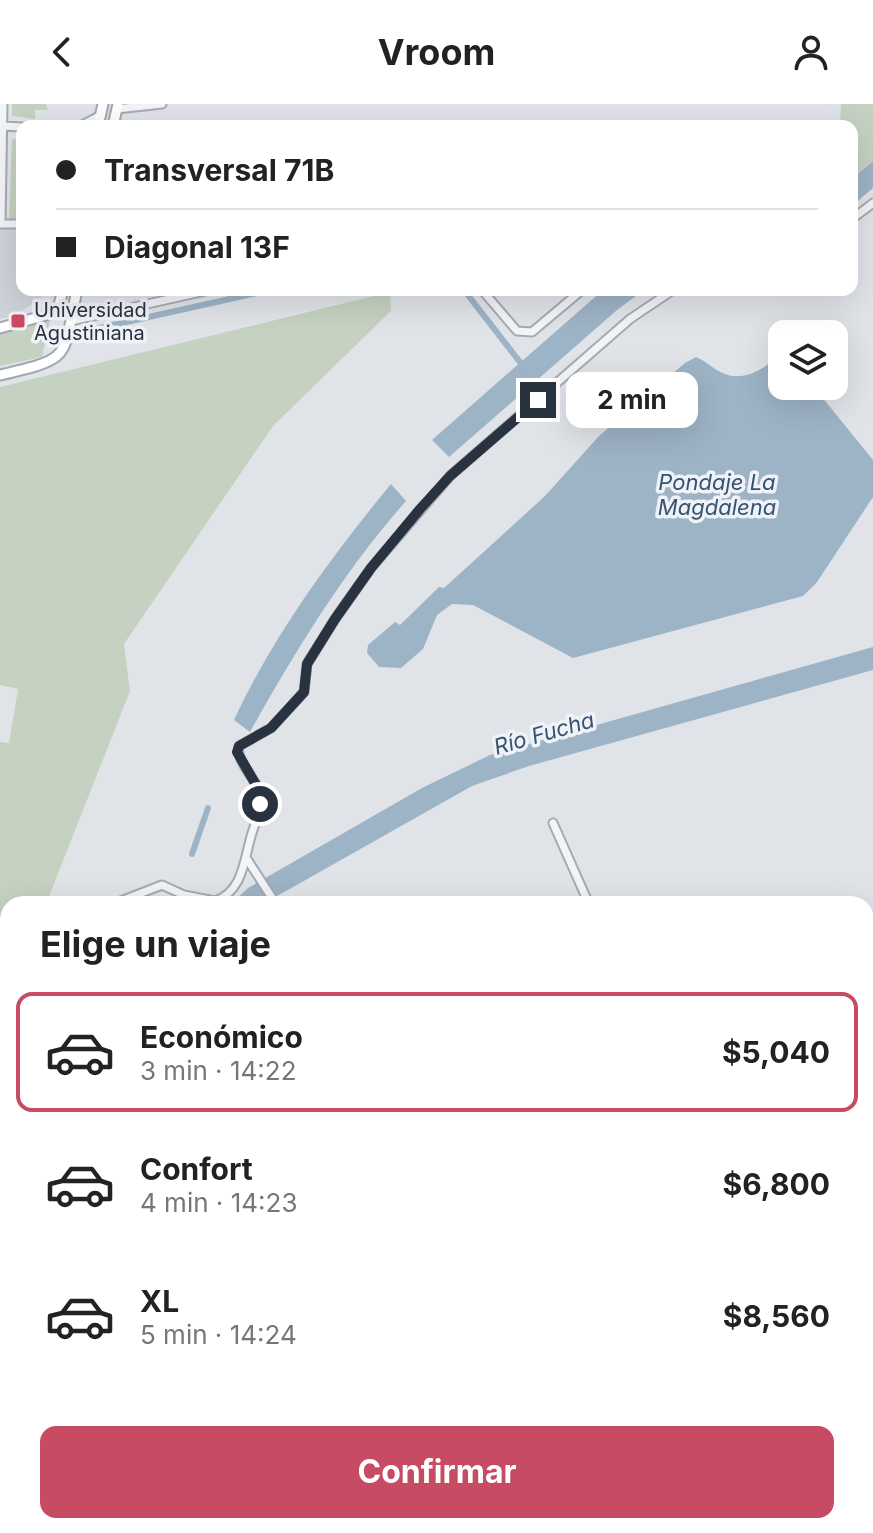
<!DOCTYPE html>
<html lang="es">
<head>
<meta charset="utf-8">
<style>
  :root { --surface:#fff; --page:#f6f6f6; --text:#222; --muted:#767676; --line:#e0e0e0; --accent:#c74b63 }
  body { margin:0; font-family:Inter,sans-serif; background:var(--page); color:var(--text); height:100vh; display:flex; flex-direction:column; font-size:30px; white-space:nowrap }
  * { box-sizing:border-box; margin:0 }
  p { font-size:26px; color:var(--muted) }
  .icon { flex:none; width:44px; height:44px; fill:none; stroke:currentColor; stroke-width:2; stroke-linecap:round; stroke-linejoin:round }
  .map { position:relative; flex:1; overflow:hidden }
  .drawer { position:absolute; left:0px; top:792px; width:874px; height:638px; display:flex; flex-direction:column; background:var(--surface); border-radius:24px 24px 0 0; box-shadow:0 8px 32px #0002 }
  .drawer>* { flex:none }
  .top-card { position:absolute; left:16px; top:16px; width:842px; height:176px; border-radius:16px; box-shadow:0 8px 32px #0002; display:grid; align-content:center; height:176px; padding:0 40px; background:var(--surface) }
  .tools { position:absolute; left:768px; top:216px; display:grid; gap:16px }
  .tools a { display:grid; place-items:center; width:80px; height:80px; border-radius:16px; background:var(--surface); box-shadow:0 8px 32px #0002; font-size:40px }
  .end { position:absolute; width:36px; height:36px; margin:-18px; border:10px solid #29323f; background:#fff; box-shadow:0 0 0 4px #fff }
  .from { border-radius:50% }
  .bubble { position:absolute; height:56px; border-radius:16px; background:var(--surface); box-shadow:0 8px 32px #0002; font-size:26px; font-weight:700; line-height:56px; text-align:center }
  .top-card b { display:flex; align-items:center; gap:28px; height:76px; font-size:30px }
  .top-card b+b { border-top:2px solid var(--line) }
  .top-card i { width:20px; height:20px; background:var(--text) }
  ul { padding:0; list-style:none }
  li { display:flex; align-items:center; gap:24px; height:120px; margin:0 16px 12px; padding:0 24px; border:4px solid transparent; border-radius:16px }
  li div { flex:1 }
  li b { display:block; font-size:30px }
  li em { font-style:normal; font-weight:700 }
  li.active { border-color:var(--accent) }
  li>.icon { width:72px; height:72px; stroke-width:1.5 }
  h2 { padding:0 40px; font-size:36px; line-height:96px }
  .primary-button { display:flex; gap:16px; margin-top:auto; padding:16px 40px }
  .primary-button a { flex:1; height:92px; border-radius:16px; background:var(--accent); color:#fff; font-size:32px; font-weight:700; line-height:92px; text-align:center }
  header { display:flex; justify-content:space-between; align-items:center; height:104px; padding:0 40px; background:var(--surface); font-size:36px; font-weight:700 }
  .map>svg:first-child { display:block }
  .built { fill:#ced3da }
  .green { fill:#c6d2c1 }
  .water { fill:#9db3c6 }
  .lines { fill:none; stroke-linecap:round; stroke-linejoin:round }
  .stream { stroke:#9db3c6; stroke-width:2 }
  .canal { stroke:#9db3c6; stroke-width:6 }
  .minor-casing { stroke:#a5abb2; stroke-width:11 }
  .major-casing { stroke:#a0a8b3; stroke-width:13 }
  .minor { stroke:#f2f4f7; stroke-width:7 }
  .major { stroke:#fff; stroke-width:9 }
  .route { stroke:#29323f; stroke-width:10 }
  .poi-dot { fill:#c74b63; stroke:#eff2f6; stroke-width:3 }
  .labels { text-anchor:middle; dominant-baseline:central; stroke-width:7; stroke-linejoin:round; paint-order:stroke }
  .poi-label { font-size:20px; fill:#29323f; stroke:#eff2f6; text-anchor:start }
  .water-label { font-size:22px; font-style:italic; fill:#365371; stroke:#eff2f6 }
</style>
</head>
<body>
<header><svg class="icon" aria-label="back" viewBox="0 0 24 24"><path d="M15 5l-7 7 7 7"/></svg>Vroom<svg class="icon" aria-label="person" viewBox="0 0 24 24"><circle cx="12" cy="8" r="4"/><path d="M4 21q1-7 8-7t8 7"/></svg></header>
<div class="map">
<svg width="873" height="1429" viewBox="0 0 873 1429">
  <rect width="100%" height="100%" fill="#e0e4e8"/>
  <path class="built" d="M 0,123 L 22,123 L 22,186 L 50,186 L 16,212 L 0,215 Z
    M 866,1410 L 873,1411 L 873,1429 L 818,1429 L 819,1422 L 866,1422 Z"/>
  <path class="green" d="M 12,0 L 46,0 L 48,6 L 35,6 L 35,15 L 12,12 Z
    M 841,0 L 873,0 L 873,57 L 852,75 L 852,22 L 840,22 Z
    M 22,32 L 22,116 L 9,115 L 12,36 Z
    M 390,188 L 391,207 L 273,322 L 124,540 L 130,587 L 46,800 L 8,800 L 8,822 L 0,824 L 0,638 L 9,639 L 18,585 L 0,581 L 0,283 Z
    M 50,217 L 42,253 L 0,262 L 0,228 Z"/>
  <path class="water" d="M 873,57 L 873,84 L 853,101 L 852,75 Z
    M 603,186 L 644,186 L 617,206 L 449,353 L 432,336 Z
    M 782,245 L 782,282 L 813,282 L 873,356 L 873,393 L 817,478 L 803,492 L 573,554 L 473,501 L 452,500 L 437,511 L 423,545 L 401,564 L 379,563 L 367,549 L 368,541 L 395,518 L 400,521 L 439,483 L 444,484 L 545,392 L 599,332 L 685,259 L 696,253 C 706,257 714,266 725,270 C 746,278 770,263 782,245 Z
    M 391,380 L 406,397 C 344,467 296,546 250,628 L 234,616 C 274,530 331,453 391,380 Z
    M 873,543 L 873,566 L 529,662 L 472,682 L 263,800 L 231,800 L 248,784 L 422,684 L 490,651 Z"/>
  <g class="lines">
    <path class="stream" d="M 235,1429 L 235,1422"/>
    <path class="canal" d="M 464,186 L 523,262
      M 77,229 L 270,186
      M 192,750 L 208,704"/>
    <g class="minor-casing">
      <path id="minor" d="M 117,5 L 162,0
        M 3,22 L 22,23
        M 80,22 L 101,11
        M 852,115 L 873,99
        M 0,120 L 22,120
        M 1,120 L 3,0
        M 482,186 L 517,227 L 532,228 L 582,186
        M 71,217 L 210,186
        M 553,719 L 589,800
        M 247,755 L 276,800
        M 113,800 L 162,781 L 184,791 L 215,797 C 244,787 244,754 252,729 C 256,716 264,701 259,686 C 253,672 236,657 239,642 L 271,624 L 304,588 L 307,560 L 335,515 L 371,464 L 450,372 L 630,215 L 673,186
        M 0,837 L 8,834
        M 866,923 L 872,932 L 866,972
        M 0,931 L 5,929
        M 866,1026 L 873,969
        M 866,1045 L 873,1045
        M 866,1071 L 873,1072
        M 866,1096 L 873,1097
        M 866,1121 L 873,1122
        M 866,1163 L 873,1164
        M 866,1211 L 873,1212
        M 866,1253 L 873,1254
        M 866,1338 L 873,1296
        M 866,1405 L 873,1406
        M 384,1429 L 385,1422
        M 499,1429 L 501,1422
        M 506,1429 L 508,1422
        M 625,1429 L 626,1422
        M 719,1429 L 720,1422
        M 814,1429 L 815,1422"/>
    </g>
    <g class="major-casing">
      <path id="major" d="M 98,22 L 103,0
        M 113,22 L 118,0
        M 57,208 L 63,186
        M 0,224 L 57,208
        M 0,271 C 73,254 62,256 77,186
        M 866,898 L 873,895
        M 866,910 L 873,907
        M 0,1239 L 8,1238
        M 0,1249 L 8,1248
        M 0,1272 L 8,1274
        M 636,1422 L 669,1429"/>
    </g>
    <use href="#minor" class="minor"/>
    <use href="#major" class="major"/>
  </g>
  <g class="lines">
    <path class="route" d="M 260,700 L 259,686 L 237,648 L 239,642 L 271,624 L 304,588 L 307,560 L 335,515 L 371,464 L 420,405 L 450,372 L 538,296"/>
  </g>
  <rect class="poi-dot" x="10" y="209" width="16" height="16" rx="4"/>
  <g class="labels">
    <g class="poi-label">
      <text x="34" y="206">Universidad<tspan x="34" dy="23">Agustiniana</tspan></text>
    </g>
    <g class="water-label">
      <text x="717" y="378">Pondaje La<tspan x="717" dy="25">Magdalena</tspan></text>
      <text transform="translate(544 629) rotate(-16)">Río Fucha</text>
    </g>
  </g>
</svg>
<div class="tools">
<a><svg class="icon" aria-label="layers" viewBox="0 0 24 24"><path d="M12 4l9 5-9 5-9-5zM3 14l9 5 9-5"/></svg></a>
</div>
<i class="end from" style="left:260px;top:700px"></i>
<i class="end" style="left:538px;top:296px"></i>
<div class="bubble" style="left:566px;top:268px;width:132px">2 min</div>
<div class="top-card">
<b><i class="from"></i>Transversal 71B</b>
<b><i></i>Diagonal 13F</b>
</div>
<section class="drawer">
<h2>Elige un viaje</h2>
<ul>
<li class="active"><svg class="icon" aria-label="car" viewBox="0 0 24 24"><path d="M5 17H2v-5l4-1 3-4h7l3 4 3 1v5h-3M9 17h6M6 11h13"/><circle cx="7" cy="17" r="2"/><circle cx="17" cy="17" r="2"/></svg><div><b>Económico</b><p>3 min · 14:22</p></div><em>$5,040</em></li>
<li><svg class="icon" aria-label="car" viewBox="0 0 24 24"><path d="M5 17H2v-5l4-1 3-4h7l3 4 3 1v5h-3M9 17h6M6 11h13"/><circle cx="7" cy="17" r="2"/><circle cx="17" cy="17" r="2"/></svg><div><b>Confort</b><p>4 min · 14:23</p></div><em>$6,800</em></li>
<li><svg class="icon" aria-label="car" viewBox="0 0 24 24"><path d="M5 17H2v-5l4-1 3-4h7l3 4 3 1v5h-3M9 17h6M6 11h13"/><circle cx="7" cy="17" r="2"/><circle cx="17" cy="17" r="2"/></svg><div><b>XL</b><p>5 min · 14:24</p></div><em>$8,560</em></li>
</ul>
<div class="primary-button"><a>Confirmar</a></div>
</section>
</div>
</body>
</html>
